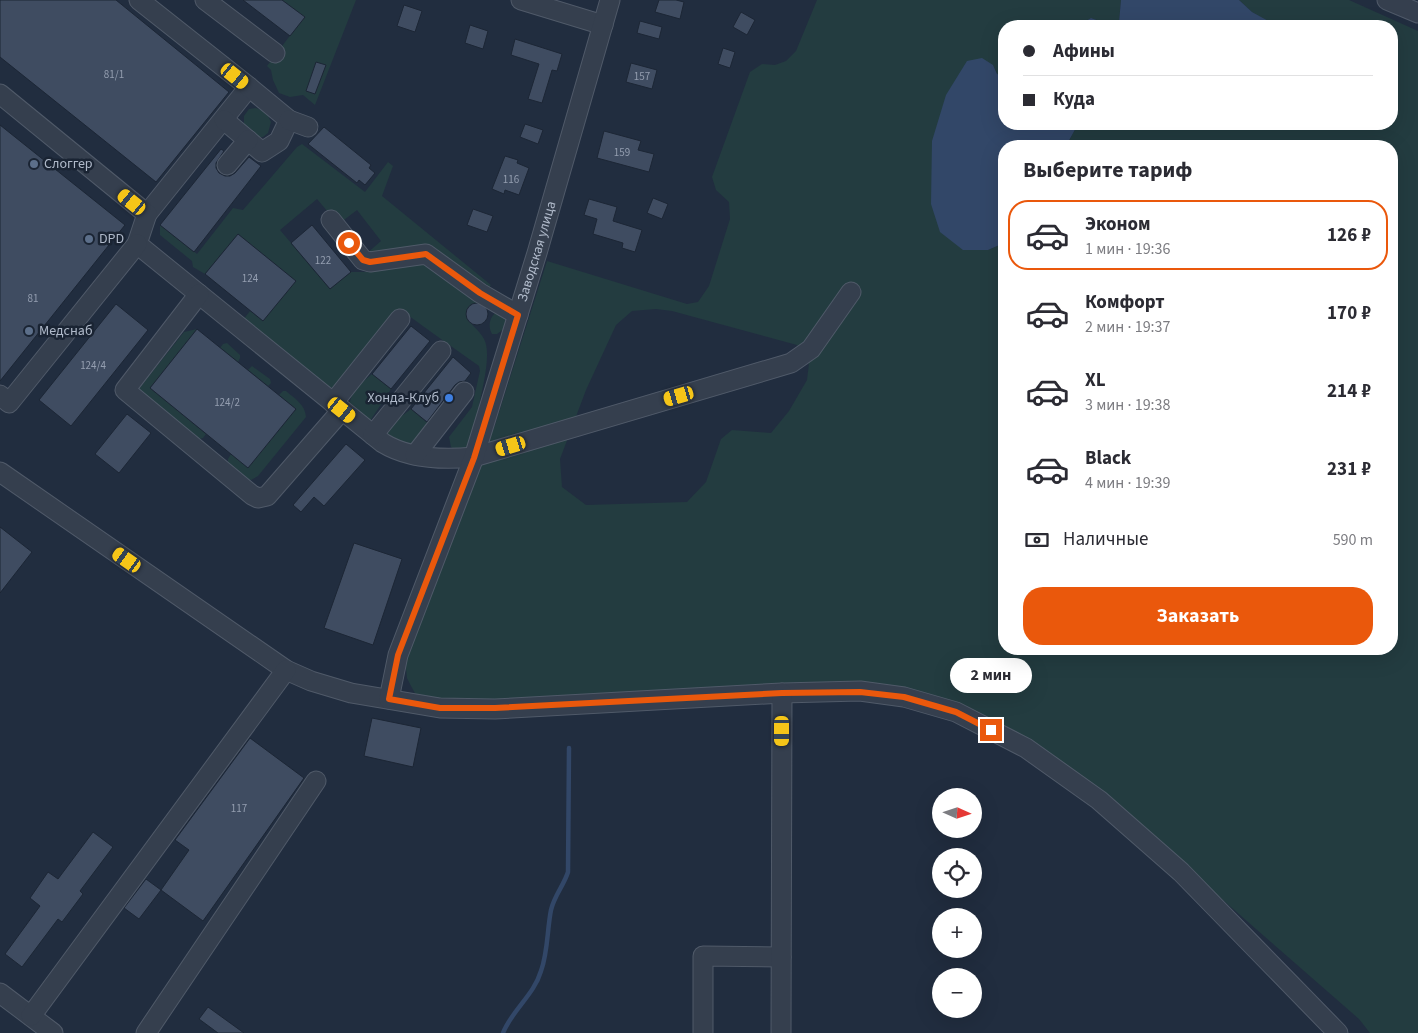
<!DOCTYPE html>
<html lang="ru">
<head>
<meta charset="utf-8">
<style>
  :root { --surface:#fff; --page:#f7f7f7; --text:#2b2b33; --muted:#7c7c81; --line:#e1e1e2; --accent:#ea580c }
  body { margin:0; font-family:"Source Sans 3",sans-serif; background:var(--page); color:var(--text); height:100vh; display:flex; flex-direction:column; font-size:19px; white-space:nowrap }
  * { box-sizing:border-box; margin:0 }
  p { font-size:16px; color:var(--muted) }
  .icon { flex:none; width:28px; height:28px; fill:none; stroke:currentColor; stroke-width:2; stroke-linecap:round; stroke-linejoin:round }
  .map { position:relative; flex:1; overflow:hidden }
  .drawer { position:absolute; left:998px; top:140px; width:400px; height:515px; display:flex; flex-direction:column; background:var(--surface); border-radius:20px; box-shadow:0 5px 20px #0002 }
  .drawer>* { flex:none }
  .banner { position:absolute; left:998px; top:20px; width:400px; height:110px; border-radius:20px; box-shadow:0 5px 20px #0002; display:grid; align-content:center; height:110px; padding:0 25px; background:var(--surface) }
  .needle { width:32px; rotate:93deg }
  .fabs { position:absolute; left:932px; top:788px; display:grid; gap:10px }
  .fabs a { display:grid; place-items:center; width:50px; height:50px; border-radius:50%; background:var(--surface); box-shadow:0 5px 20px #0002; font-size:25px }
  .end { position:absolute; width:22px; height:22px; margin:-11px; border:6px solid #ea580c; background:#fff; box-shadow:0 0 0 2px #fff }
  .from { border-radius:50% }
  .bubble { position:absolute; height:35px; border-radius:18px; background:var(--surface); box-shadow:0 5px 20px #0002; font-size:16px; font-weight:700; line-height:35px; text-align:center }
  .car { position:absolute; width:15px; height:30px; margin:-15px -8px; border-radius:6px; box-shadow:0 0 4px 1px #0007; background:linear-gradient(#f5c518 24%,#345 0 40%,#f5c518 0 76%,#345 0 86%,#f5c518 0) }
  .banner b { display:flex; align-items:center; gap:18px; height:48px; font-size:19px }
  .banner b+b { border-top:1px solid var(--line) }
  .banner i { width:12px; height:12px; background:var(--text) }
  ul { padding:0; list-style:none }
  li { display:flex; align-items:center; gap:15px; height:70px; margin:0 10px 8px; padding:0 15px; border:2px solid transparent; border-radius:20px }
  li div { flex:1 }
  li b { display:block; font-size:19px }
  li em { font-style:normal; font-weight:700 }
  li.selected { border-color:var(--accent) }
  li>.icon { width:45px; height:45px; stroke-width:1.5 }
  h2 { padding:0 25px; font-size:22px; line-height:60px }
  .pay { display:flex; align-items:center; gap:12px; height:55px; padding:0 25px; font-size:19px }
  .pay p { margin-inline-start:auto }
  .primary-button { display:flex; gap:10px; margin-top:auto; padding:10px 25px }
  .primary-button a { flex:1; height:58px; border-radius:20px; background:var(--accent); color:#fff; font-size:20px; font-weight:700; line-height:58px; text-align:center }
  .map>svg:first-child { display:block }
  .green { fill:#233c40; fill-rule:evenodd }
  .water { fill:#324768 }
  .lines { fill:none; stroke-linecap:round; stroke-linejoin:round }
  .stream { stroke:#324768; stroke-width:4.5 }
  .building { fill:#3f4c61; stroke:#1c2635 }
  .minor-casing { stroke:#505a69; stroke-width:21 }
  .minor { stroke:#353f4e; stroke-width:19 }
  .route { stroke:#ea580c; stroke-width:6 }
  .service-dot { fill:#5c6f8a; stroke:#1a2433; stroke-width:2 }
  .shop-dot { fill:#3f7fe0; stroke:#1a2433; stroke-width:2 }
  .labels { text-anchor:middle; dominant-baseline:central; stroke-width:5; stroke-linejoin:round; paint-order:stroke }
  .number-label { font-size:11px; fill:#949eb0 }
  .poi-label { font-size:14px; fill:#b0baca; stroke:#1a2433; text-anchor:start }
  .street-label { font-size:14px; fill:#b0baca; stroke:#1a2433 }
</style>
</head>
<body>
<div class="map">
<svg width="1418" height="1033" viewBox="0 0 1418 1033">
  <rect width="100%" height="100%" fill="#212d3f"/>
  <path class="green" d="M 282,0 L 356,0 L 315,105 L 303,95 L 290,97 L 279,93 L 273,80 L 271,70 L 267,66 L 304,17 Z
    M 817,0 L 1121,0 L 1119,22 L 1124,26 L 1107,26 L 1107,24 L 1091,18 L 1078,26 L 1004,26 L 1004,77 L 997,74 L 993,65 L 988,250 L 1004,243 L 1004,649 L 1391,649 L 1391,146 L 1066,146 L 1078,124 L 1293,124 L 1296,126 L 1316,129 L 1320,124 L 1391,124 L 1391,26 L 1273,26 L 1271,23 L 1252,12 L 1239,0 L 1349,0 L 1418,31 L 1418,1033 L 1370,1033 L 1359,1019 L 1103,795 L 905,690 L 440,702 L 416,695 L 411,686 L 407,678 L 405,658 L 412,636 L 495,425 L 547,261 L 687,304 L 698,302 L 709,286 L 730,219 L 729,202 L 716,190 L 712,177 L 750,72 L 762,64 L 775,65 L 786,61 L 796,51 ZM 656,309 L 672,311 L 797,345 L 809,363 L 807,380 L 789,411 L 771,433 L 732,430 L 721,439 L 706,482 L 687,502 L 586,505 L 562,487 L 560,459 L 586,390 L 616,325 L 632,311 Z
    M 256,108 L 266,112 L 271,122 L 268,133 L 263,137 L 256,137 L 244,124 L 244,116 L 249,109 Z
    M 302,144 L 365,192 L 388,162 L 393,166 L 382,196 L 491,285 L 488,289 L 427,249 L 365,255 L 381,241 L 357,210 L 344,220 L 348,227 L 344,231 L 317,199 L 280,230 L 330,289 L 351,272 L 364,272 L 390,267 L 426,263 L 480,303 L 471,304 L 466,313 C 468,324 479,329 484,339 C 492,354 482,389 479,406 L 480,409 L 471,443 L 464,449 L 453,449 L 451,447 L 449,437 L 472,407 L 480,371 L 479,366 C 454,348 429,331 405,313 L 332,391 L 243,320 L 250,311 L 263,321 L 295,281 L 238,234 L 205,274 L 193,267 L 192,261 L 160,235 L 160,225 L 197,254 L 233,208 L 243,210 L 297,147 Z
    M 495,313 L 499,313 L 506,318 L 504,329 L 497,334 L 492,334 C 488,327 489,319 495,313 Z
    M 197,329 L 150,388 L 206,434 L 203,438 L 199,439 L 138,390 L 184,332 Z
    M 227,343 L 240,355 L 240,358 L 238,362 L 220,348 L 223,344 Z
    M 252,366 L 270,379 L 271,383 L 268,386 L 248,370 Z
    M 372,374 L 391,389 L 370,421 L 349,408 C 350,392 360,384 372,374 Z
    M 283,391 L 286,391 C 295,399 305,404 306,417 L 258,476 L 251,480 L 247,479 L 228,463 L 228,459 L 231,454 L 296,409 L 279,395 Z
    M 411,409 L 430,425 L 411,447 L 386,436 L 395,421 Z"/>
  <path class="water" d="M 1121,0 L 1239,0 L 1252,12 L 1272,23 L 1273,26 L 1124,26 L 1119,22 Z
    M 1091,18 L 1107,24 L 1107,26 L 1078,26 Z
    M 982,58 L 993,65 L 997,74 L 1004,77 L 1004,124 L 1078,124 L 1066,146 L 1004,146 L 1004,243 L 988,250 L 963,250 L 940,232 L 931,204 L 932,141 L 946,95 L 967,61 Z"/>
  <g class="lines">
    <path class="stream" d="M 503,1033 C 512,1010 534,995 541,971 C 548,952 547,930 551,910 C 554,896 564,885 568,872 L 569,748"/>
  </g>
  <path class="building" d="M 0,0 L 116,0 L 229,92 L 156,182 L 0,57 Z
    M 243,0 L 282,0 L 305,17 L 290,36 Z
    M 659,0 L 676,0 L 684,2 L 680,19 L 655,12 Z
    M 404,5 L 422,11 L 415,32 L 397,26 Z
    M 741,12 L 755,20 L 747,35 L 733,27 Z
    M 640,21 L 662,27 L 659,39 L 637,33 Z
    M 470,25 L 488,31 L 483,49 L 465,43 Z
    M 515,39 L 562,54 L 557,71 L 552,70 L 542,103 L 528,99 L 539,64 L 511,55 Z
    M 723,48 L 735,52 L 730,68 L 718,64 Z
    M 316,62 L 326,65 L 315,94 L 306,91 Z
    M 631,63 L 657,70 L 652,89 L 626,82 Z
    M 525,124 L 543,130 L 538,144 L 520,137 Z
    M 0,125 L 125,225 L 0,381 Z
    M 324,127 L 371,165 L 369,168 L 375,173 L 365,185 L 359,180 L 357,183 L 308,144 Z
    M 604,131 L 641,141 L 638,150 L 654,154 L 649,172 L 597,158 Z
    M 221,149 L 224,151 L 216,163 L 216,168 L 219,173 L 225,176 L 230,176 L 235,173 L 249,157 L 261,166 L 194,252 L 160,225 Z
    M 505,156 L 518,160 L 517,163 L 529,168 L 519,195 L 505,190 L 504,194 L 492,189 Z
    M 653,198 L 668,204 L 662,219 L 647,213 Z
    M 589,199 L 617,207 L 613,221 L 642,230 L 635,252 L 622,248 L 623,243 L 593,234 L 597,219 L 584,215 Z
    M 473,209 L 493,216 L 487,232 L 467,225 Z
    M 312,225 L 351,272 L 330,289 L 291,243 Z
    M 238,234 L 296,281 L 263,321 L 205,274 Z
    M466 314a11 11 0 1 1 22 0a11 11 0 1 1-22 0Z
    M 116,304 L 148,330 L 71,426 L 39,400 Z
    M 411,326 L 430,341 L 391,389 L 372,374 Z
    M 197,329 L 296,409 L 248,468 L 150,388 Z
    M 453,357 L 471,373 L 465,381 L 459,382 L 455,385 L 427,422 L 411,409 Z
    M 127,414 L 151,433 L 119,473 L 95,454 Z
    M 346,444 L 365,460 L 324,506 L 314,497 L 301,512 L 293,505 Z
    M 0,527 L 32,552 L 0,593 Z
    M 354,543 L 402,559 L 373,645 L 324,628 Z
    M 372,718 L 421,728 L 413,767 L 364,756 Z
    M 250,738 L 304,778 L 203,921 L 161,890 L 189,850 L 175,840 Z
    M 93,832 L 113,847 L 80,891 L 83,894 L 62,922 L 58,919 L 22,967 L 5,954 L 40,906 L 30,898 L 48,872 L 58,879 Z
    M 146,879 L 161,890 L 139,919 L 124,908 Z
    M 208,1007 L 244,1033 L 218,1033 L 199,1019 Z"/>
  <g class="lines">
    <g class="minor-casing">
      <g id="minor">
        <path d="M 139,0 L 249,87 L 147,214"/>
        <path d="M 205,0 L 275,53"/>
        <path d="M 521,0 L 603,25"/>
        <path d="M 1387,0 L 1418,13"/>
        <path d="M 0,94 L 147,214 L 137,244 L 383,443 C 409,459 444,460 474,457 L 791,363 L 811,349 L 851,292"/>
        <path d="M 224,120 L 262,152 L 279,141 L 289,120 L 249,87"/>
        <path d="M 289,120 L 308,127"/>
        <path d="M 227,165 L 248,140"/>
        <path d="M 331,220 L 363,260 L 370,262 L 426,254 L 480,293 L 518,315"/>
        <path d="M 199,294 L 125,390 L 252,495 L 258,498 L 267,496 L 342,410"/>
        <path d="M 0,395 L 9,403 L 137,244"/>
        <path d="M 333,403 L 400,319"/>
        <path d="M 373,435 L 441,351"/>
        <path d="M 415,455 L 464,392"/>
        <path d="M 0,472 L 286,670 L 311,681 L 351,693 L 440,708 L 495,709 L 782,693 L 860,691 L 904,697 L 956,712 L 1026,748 L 1099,800 L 1181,872 L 1338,1033"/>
        <path id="s1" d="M 389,699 L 398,655 L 474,457 L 537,253 L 610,0"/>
        <path d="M 0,993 L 53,1033"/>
        <path d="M 31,1016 L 286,670"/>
        <path d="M 146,1033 L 316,781"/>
        <path d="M 703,1033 L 703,956 L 781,957"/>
        <path d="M 781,1033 L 782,693"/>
      </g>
    </g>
    <use href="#minor" class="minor"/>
  </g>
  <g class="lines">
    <path class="route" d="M 349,243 L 363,260 L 370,262 L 426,254 L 480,293 L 518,315 L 474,458 L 398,655 L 389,699 L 440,708 L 495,708 L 782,693 L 860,692 L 904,697 L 956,712 L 991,730"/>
  </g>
  <g class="service-dot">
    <circle cx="34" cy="164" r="5"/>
    <circle cx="89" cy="239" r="5"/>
    <circle cx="29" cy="331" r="5"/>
  </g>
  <circle class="shop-dot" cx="449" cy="398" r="5"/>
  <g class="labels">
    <g class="number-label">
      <text x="114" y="74">81/1</text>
      <text x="642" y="76">157</text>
      <text x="622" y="152">159</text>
      <text x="511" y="179">116</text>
      <text x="323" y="260">122</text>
      <text x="250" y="278">124</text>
      <text x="33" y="298">81</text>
      <text x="93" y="365">124/4</text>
      <text x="227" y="402">124/2</text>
      <text x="239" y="808">117</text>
    </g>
    <g class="poi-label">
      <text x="44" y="164">Слоггер</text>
      <text x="99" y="239">DPD</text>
      <text x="39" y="331">Медснаб</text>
      <text x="439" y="398" text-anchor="end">Хонда-Клуб</text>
    </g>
    <g class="street-label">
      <text stroke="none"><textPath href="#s1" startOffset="472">Заводская улица</textPath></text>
    </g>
  </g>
</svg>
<div class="fabs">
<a><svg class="needle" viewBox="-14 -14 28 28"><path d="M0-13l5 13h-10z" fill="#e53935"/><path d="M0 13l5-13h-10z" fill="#7c7c81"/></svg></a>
<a><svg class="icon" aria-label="locate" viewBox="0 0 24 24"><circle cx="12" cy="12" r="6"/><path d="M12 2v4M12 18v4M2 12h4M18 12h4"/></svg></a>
<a>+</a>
<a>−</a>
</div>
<i class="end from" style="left:349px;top:243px"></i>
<i class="end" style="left:991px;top:730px"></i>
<div class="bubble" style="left:950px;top:658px;width:82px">2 мин</div>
<i class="car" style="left:235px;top:76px;rotate:129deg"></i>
<i class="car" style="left:132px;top:202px;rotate:309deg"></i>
<i class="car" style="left:679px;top:396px;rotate:254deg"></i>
<i class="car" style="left:342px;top:410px;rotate:129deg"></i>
<i class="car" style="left:511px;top:446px;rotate:253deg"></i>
<i class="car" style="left:127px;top:560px;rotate:305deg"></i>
<i class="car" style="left:782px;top:731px;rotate:180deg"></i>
<div class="banner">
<b><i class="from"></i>Афины</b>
<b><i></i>Куда</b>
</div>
<section class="drawer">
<h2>Выберите тариф</h2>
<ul>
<li class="selected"><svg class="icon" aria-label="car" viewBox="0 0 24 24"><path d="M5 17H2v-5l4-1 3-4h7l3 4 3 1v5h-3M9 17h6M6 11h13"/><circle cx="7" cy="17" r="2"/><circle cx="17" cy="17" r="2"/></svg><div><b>Эконом</b><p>1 мин · 19:36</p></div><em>126 ₽</em></li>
<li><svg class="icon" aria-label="car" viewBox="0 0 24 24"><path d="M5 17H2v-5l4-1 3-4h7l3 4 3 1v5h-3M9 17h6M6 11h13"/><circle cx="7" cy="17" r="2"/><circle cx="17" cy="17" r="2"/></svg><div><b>Комфорт</b><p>2 мин · 19:37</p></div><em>170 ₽</em></li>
<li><svg class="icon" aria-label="car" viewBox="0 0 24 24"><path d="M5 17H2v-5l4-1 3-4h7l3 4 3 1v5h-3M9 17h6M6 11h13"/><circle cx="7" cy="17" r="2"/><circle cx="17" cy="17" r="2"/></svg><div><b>XL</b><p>3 мин · 19:38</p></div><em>214 ₽</em></li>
<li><svg class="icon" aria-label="car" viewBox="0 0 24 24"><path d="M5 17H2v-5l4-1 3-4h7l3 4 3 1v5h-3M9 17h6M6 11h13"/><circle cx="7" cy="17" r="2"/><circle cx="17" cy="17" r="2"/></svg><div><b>Black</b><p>4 мин · 19:39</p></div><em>231 ₽</em></li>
</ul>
<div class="pay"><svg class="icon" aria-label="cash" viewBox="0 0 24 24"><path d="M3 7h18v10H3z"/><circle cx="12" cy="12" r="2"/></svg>Наличные<p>590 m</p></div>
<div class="primary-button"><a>Заказать</a></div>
</section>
</div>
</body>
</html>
